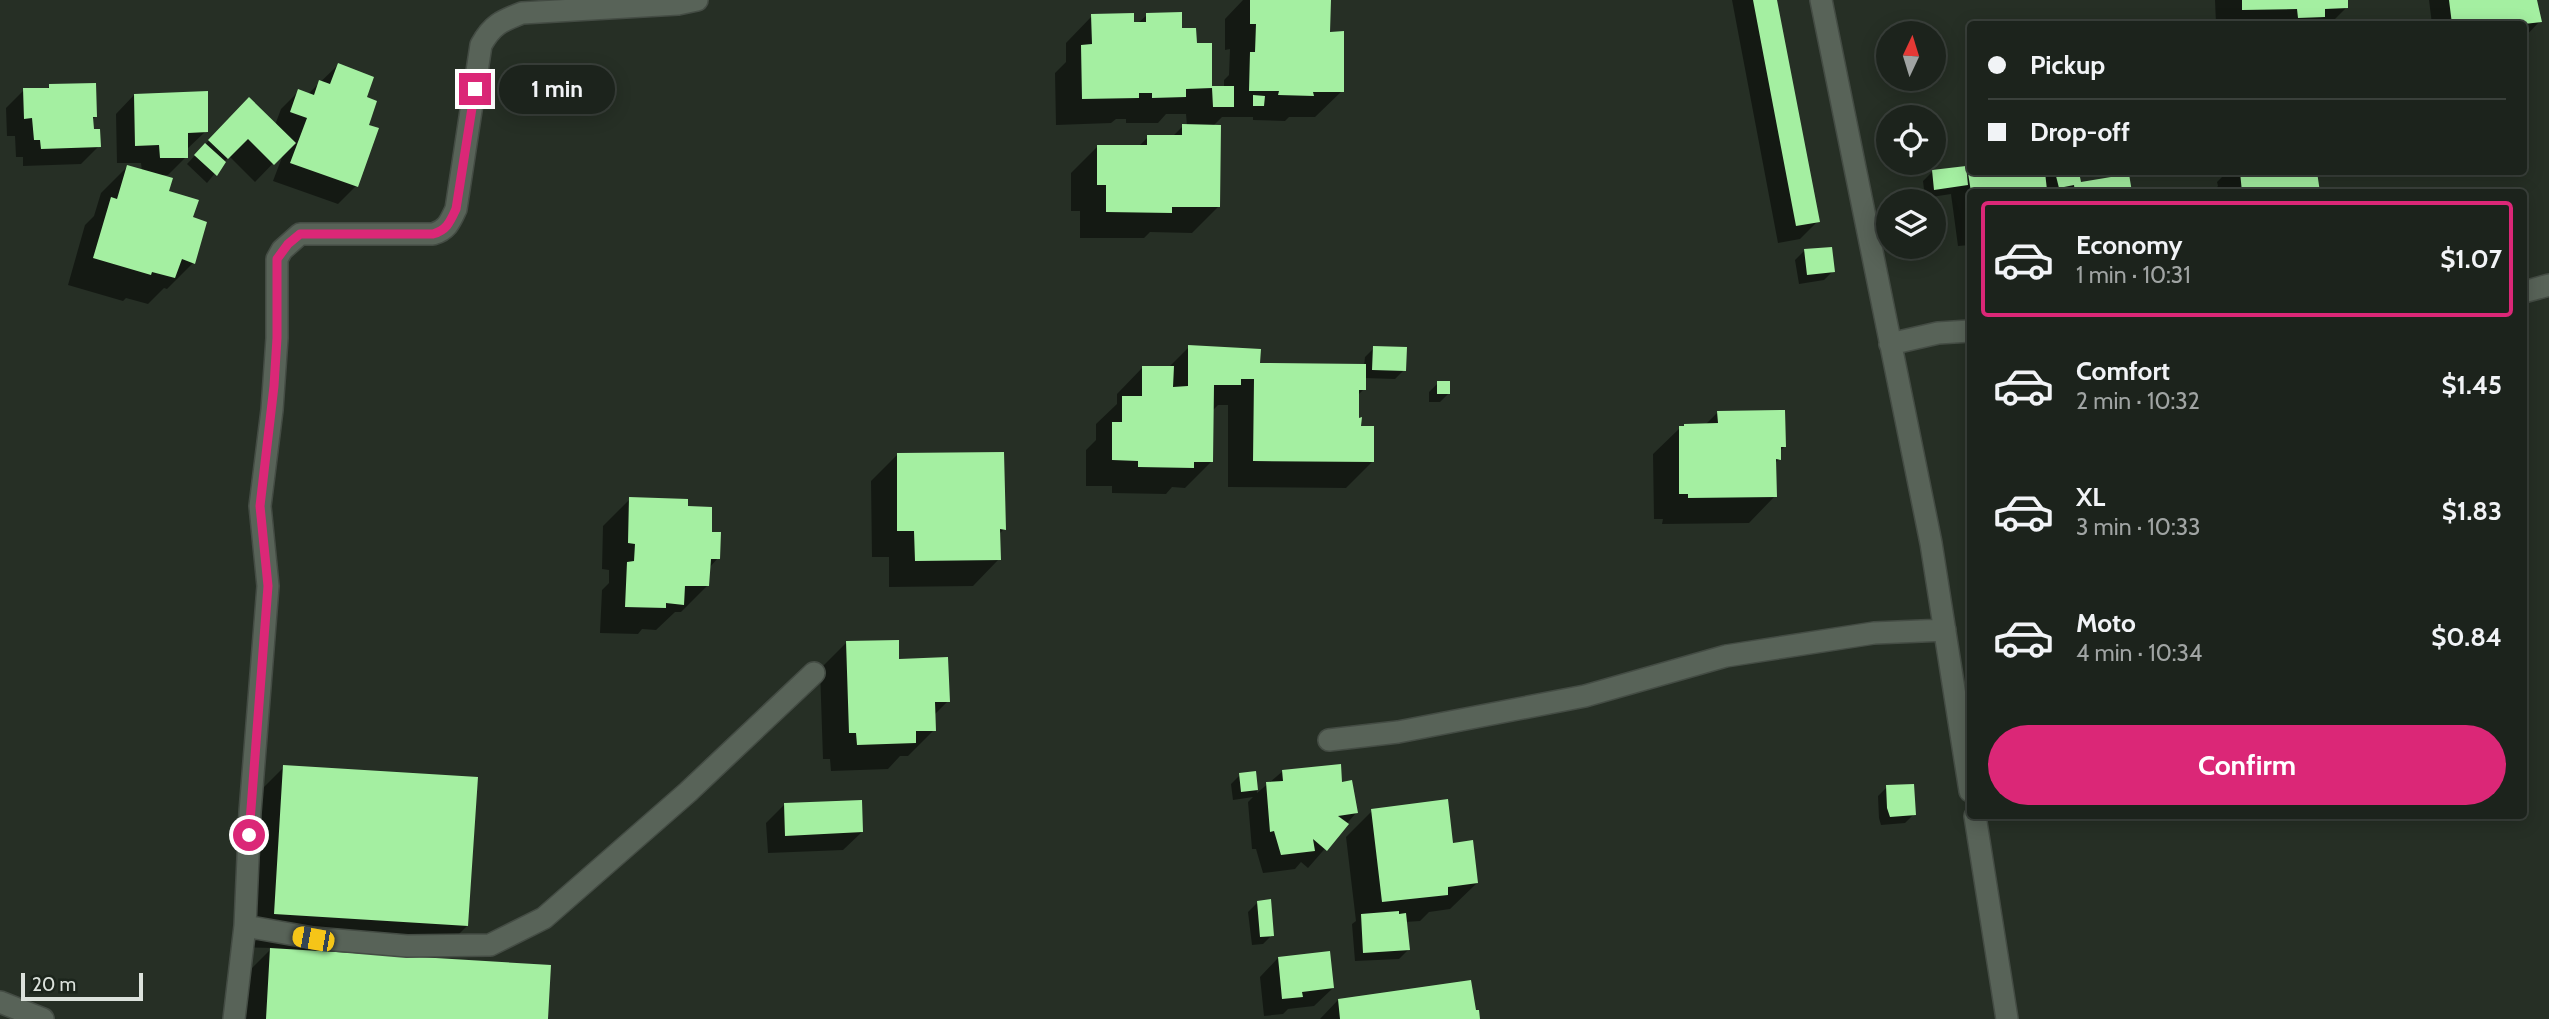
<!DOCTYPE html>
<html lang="en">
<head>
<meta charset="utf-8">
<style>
  :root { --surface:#1c231c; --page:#292f29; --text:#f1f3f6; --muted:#a0a4a3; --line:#3a403b; --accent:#db2777 }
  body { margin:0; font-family:Cabin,sans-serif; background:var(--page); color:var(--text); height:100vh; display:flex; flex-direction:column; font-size:26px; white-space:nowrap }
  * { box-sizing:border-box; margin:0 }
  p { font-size:23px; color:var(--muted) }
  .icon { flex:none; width:38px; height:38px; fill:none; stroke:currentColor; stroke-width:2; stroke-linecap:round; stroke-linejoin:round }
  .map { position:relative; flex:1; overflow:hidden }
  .panel { position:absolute; left:1967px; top:189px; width:560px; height:630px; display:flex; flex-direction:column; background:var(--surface); border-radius:7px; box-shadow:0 4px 18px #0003,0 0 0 2px var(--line) }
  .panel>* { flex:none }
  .banner { position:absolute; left:1967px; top:21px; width:560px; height:154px; border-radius:7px; box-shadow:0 4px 18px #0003,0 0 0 2px var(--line); display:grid; align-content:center; height:154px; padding:0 21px; background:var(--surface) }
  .needle { width:46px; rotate:4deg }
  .tools { position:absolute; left:1876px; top:21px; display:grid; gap:14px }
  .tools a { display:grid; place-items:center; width:70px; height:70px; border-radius:50%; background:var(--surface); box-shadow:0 4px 18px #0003,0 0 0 2px var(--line); font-size:35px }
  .scale { position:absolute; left:21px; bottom:18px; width:122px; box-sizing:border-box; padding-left:7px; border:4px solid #dce2dc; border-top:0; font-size:19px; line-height:24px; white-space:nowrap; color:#dce2dc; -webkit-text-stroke:5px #1c251c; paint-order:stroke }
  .end { position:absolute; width:32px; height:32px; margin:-16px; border:9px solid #db2777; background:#fff; box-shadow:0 0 0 4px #fff }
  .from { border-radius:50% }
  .bubble { position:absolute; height:49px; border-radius:24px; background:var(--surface); box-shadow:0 4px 18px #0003,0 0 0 2px var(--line); font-size:23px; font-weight:700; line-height:49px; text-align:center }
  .car { position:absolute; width:21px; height:42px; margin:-21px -10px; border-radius:9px; box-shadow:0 0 5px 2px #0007; background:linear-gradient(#f5c518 24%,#345 0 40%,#f5c518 0 76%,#345 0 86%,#f5c518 0) }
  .banner b { display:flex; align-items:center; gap:24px; height:66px; font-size:26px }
  .banner b+b { border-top:2px solid var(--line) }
  .banner i { width:18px; height:18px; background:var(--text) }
  ul { padding:12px 0 0; list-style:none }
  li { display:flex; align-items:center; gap:21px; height:116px; margin:0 14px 10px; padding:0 7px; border:4px solid transparent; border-radius:7px }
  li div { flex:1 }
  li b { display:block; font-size:26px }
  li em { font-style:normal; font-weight:700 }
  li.selected { border-color:var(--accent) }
  li>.icon { width:63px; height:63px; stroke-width:1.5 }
  .action { display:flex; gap:14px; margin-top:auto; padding:14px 21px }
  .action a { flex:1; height:80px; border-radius:42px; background:var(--accent); color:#fff; font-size:28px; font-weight:700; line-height:80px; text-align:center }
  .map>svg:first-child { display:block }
  .shadow { fill:#0007 }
  .building { fill:#a4efa1 }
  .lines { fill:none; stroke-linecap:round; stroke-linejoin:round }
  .street-casing { stroke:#444c44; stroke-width:24 }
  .street { stroke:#586358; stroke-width:21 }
  .route { stroke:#db2777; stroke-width:9 }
</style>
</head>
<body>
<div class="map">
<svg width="2549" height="1019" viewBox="0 0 2549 1019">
  <rect width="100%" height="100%" fill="#262f25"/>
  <path class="shadow" d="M 1243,0 L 1329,0 L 1328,34 L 1342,91 L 1315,117 L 1289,117 L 1285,121 L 1253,120 L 1253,117 L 1222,117 L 1212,127 L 1218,207 L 1192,233 L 1150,232 L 1144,238 L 1080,238 L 1080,211 L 1071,211 L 1071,173 L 1098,146 L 1138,147 L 1148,137 L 1172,137 L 1183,126 L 1187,126 L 1186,114 L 1166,114 L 1158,123 L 1126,123 L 1126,119 L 1116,119 L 1111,123 L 1056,125 L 1055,73 L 1066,62 L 1066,43 L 1092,16 L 1138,23 L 1147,15 L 1180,30 L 1195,45 L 1210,88 L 1224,88 L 1224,80 L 1229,75 L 1230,49 L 1225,50 L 1225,19 Z
    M 1732,0 L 1775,0 L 1818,221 L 1800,239 L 1778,243 Z
    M 2215,0 L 2346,0 L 2346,8 L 2330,24 L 2216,24 Z
    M 2429,0 L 2536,0 L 2540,21 L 2524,38 L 2524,24 L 2432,24 Z
    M 338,65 L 365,98 L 367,126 L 356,186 L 338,204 L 273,181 L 284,152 L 255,182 L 229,156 L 207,183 L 187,164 L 231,117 L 275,125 L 281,109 L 299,91 L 308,94 Z
    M 50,86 L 96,116 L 92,120 L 92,131 L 99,146 L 81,164 L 23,166 L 23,157 L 16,157 L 15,136 L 7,136 L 6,108 L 24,90 L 46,89 Z
    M 134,95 L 206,131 L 186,150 L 186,157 L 168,175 L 160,175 L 167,193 L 191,219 L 193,263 L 167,289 L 164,288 L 148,304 L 126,298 L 123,301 L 68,285 L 85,225 L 94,216 L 101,193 L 127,167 L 142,171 L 141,163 L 117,163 L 116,114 Z
    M 1932,172 L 1966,178 L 1969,175 L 1992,172 L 2043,172 L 2044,176 L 2048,172 L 2077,172 L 2079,184 L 2127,176 L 2131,192 L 1970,192 L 1970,245 L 1958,246 L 1951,194 L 1925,198 L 1923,181 Z
    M 2222,172 L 2310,172 L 2311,174 L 2316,173 L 2319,192 L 2213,192 L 2218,186 L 2217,182 L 2223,176 Z
    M 1804,251 L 1833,271 L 1824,280 L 1799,284 L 1795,260 Z
    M 1189,347 L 1259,365 L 1364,366 L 1365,357 L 1374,348 L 1404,370 L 1395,379 L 1364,378 L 1364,389 L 1357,396 L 1360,428 L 1372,462 L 1346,488 L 1228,487 L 1228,405 L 1218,405 L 1212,411 L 1212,461 L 1185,488 L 1172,487 L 1166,494 L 1112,493 L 1112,486 L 1086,486 L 1086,450 L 1096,440 L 1096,424 L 1117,404 L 1117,394 L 1143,367 L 1169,367 Z
    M 1438,383 L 1449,393 L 1440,402 L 1429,402 L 1429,392 Z
    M 1718,412 L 1785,446 L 1779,452 L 1779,459 L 1774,464 L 1775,496 L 1749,523 L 1662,524 L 1663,519 L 1654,519 L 1653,454 L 1680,428 L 1705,425 Z
    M 897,455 L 1004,529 L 999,534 L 999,559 L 973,586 L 889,587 L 889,557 L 872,557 L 871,481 Z
    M 630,499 L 686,508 L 710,534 L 718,558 L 709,568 L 708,585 L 681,612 L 675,612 L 656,630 L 642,629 L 638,634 L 600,633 L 602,590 L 609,583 L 609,570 L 602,569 L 603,526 Z
    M 846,643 L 898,661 L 948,701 L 934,715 L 934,730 L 908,756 L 900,756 L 888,769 L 831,771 L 830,759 L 823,759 L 820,669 Z
    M 284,767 L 467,926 L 433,960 L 546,1019 L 235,1019 L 238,982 L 272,948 L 242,947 L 251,800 Z
    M 1283,771 L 1340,784 L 1356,813 L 1308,868 L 1301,862 L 1295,869 L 1263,873 L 1256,849 L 1252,849 L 1248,802 L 1253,797 L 1233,800 L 1231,784 L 1240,775 L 1255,773 L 1257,793 Z
    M 1887,787 L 1914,814 L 1905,823 L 1881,825 L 1879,818 L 1878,796 Z
    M 784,805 L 862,832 L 843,850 L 768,853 L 766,823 Z
    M 1372,811 L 1477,883 L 1450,909 L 1429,912 L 1420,921 L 1405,922 L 1408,950 L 1399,959 L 1355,961 L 1352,924 L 1356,921 L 1346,837 Z
    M 1257,903 L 1272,935 L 1263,944 L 1252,945 L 1248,912 Z
    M 1278,958 L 1333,988 L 1314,1006 L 1288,1009 L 1283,1014 L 1264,1016 L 1260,977 Z
    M 1338,1000 L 1474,1012 L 1479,1019 L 1320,1019 Z"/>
  <path class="building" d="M 1250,0 L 1331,0 L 1330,32 L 1344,31 L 1344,92 L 1313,92 L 1314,96 L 1278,95 L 1279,91 L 1249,91 L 1250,52 L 1255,52 L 1256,24 L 1250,24 Z
    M 1753,0 L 1777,0 L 1820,222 L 1796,226 Z
    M 2242,0 L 2348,0 L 2348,8 L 2325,9 L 2325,17 L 2298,18 L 2297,9 L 2242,10 Z
    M 2449,0 L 2537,0 L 2542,22 L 2524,24 L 2452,24 Z
    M 1182,12 L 1182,28 L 1196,28 L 1197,43 L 1212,43 L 1212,86 L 1234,86 L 1234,107 L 1213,107 L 1212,88 L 1186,89 L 1186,97 L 1152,98 L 1152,93 L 1139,93 L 1139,98 L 1082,99 L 1081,45 L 1092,44 L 1091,14 L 1134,13 L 1134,22 L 1146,22 L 1146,13 Z
    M 338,63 L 374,77 L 367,97 L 377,101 L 369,125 L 379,128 L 358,187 L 290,163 L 307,118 L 290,112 L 298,89 L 314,95 L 319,80 L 330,84 Z
    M 96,83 L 97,117 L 93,117 L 94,129 L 100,129 L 101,147 L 41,149 L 40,140 L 34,140 L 32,118 L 24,119 L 23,88 L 49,88 L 49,84 Z
    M 208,91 L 208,132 L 188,133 L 188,158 L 160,158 L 159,145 L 135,146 L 134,94 Z
    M 1253,95 L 1265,96 L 1264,106 L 1253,106 Z
    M 249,97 L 296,143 L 274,165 L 248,139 L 228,159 L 208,140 Z
    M 1182,124 L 1221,125 L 1220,207 L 1172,207 L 1172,213 L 1106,212 L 1106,185 L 1097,185 L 1097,145 L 1147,145 L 1147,135 L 1182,135 Z
    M 205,143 L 226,162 L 217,176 L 194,155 Z
    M 127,165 L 173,178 L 169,191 L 199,200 L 193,217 L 207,222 L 195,264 L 182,259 L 175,278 L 152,272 L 151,275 L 93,258 L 111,197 L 117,199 Z
    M 1966,166 L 1968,185 L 1934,190 L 1932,170 Z
    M 1980,172 L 2045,172 L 2047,190 L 2035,191 L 2035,192 L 1971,192 L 1968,173 Z
    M 2055,172 L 2079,172 L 2081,182 L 2129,174 L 2132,192 L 2075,192 L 2074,185 L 2059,188 Z
    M 2240,172 L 2317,172 L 2320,192 L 2242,192 Z
    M 1832,247 L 1835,272 L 1807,275 L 1804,249 Z
    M 1188,345 L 1261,349 L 1260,363 L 1366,364 L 1366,390 L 1359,390 L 1359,418 L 1362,417 L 1361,426 L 1374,426 L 1374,462 L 1253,461 L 1254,379 L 1241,379 L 1241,385 L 1214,385 L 1213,462 L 1194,462 L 1194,468 L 1138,467 L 1138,461 L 1112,460 L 1112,422 L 1122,422 L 1122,396 L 1142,396 L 1142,366 L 1174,366 L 1173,387 L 1188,386 Z
    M 1373,346 L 1407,347 L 1406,371 L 1372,370 Z
    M 1437,381 L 1450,381 L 1450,394 L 1437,394 Z
    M 1785,410 L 1786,447 L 1781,447 L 1781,460 L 1776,459 L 1777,497 L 1688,498 L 1688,494 L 1679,494 L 1679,426 L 1684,426 L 1684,424 L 1718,423 L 1717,411 Z
    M 1004,452 L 1006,530 L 1000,529 L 1001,560 L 915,561 L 914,531 L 897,531 L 897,453 Z
    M 629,497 L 688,499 L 688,506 L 712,507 L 712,532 L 721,532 L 720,559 L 711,559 L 709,586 L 685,586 L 684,605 L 666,603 L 666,608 L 625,607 L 627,562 L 634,561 L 635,544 L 628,543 Z
    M 899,640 L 899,659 L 948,657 L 950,702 L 935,702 L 936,731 L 916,731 L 916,743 L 857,745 L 856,733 L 849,733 L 846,641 Z
    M 1341,764 L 1342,782 L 1352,780 L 1358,813 L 1338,816 L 1349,824 L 1327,851 L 1313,839 L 1315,851 L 1281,855 L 1274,831 L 1270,832 L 1266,782 L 1283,781 L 1282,770 Z
    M 283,765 L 478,777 L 468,926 L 274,914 Z
    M 1256,771 L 1258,790 L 1241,792 L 1239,773 Z
    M 1914,784 L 1916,815 L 1890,817 L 1887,808 L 1886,785 Z
    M 1448,799 L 1453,843 L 1473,840 L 1478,883 L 1448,887 L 1448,895 L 1382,902 L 1371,809 Z
    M 862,800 L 863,832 L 785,836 L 784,803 Z
    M 1271,899 L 1274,936 L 1260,937 L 1257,901 Z
    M 1399,911 L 1399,914 L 1406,913 L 1410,950 L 1363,953 L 1361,914 Z
    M 270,948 L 551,965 L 548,1019 L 266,1019 Z
    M 1330,951 L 1334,988 L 1302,992 L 1303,997 L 1282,999 L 1278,957 Z
    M 1471,980 L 1476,1010 L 1479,1010 L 1480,1019 L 1340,1019 L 1338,999 Z"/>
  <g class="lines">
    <g class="street-casing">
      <path id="street" d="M 1821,0 L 1931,543 L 1970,791
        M 2524,292 L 2549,285
        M 1890,344 L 1938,333 L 1970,331
        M 1329,740 L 1398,732 L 1585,696 L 1726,656 L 1874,633 L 1945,630
        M 1975,816 L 2007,1019
        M 245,926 L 313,938 L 407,946 L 490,945 L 544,918 L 688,792 L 814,673
        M 0,1002 L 43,1019
        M 234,1019 L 245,926 L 250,812 L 268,586 L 260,506 L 272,410 L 277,338 L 277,259 L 282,250 L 300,234 L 433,234 C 447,230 450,222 456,209 L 481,45 C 492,25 501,21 522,13 L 678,4 L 697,0"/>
    </g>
    <use href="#street" class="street"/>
  </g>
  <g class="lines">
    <path class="route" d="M 249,835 L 268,586 L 260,506 L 274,386 L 277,338 L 277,259 L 288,244 L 300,234 L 433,234 C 447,230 450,222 456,209 L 475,89"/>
  </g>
</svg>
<div class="tools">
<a><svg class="needle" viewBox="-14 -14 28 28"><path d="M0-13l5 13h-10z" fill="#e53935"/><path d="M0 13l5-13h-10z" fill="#a0a4a3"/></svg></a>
<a><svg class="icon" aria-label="locate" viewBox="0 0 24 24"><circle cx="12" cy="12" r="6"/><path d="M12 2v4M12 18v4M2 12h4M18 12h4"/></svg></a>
<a><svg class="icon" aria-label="layers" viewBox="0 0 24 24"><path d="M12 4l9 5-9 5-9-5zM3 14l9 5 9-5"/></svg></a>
</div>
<div class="scale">20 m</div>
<i class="end from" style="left:249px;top:835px"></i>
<i class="end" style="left:475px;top:89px"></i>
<div class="bubble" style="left:499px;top:65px;width:116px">1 min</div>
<i class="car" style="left:313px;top:939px;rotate:280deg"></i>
<div class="banner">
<b><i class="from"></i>Pickup</b>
<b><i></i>Drop-off</b>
</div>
<section class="panel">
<ul>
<li class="selected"><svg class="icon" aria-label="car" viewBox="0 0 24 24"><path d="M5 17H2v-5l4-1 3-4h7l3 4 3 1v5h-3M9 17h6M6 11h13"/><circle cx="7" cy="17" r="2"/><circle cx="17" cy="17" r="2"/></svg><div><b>Economy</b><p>1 min · 10:31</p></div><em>$1.07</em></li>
<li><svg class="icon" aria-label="car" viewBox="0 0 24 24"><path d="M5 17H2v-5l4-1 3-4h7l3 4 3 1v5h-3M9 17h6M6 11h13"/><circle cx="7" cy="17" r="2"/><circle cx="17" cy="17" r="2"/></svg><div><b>Comfort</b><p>2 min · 10:32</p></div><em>$1.45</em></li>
<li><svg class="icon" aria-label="car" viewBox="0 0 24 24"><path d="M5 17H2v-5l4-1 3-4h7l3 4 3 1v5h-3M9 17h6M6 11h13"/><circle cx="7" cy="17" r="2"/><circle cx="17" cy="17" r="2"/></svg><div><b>XL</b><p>3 min · 10:33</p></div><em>$1.83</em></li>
<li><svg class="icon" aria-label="car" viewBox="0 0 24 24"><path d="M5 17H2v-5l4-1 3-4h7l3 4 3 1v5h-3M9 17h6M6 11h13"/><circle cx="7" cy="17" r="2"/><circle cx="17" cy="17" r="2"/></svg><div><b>Moto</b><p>4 min · 10:34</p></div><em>$0.84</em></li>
</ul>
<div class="action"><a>Confirm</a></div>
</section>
</div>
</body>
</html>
